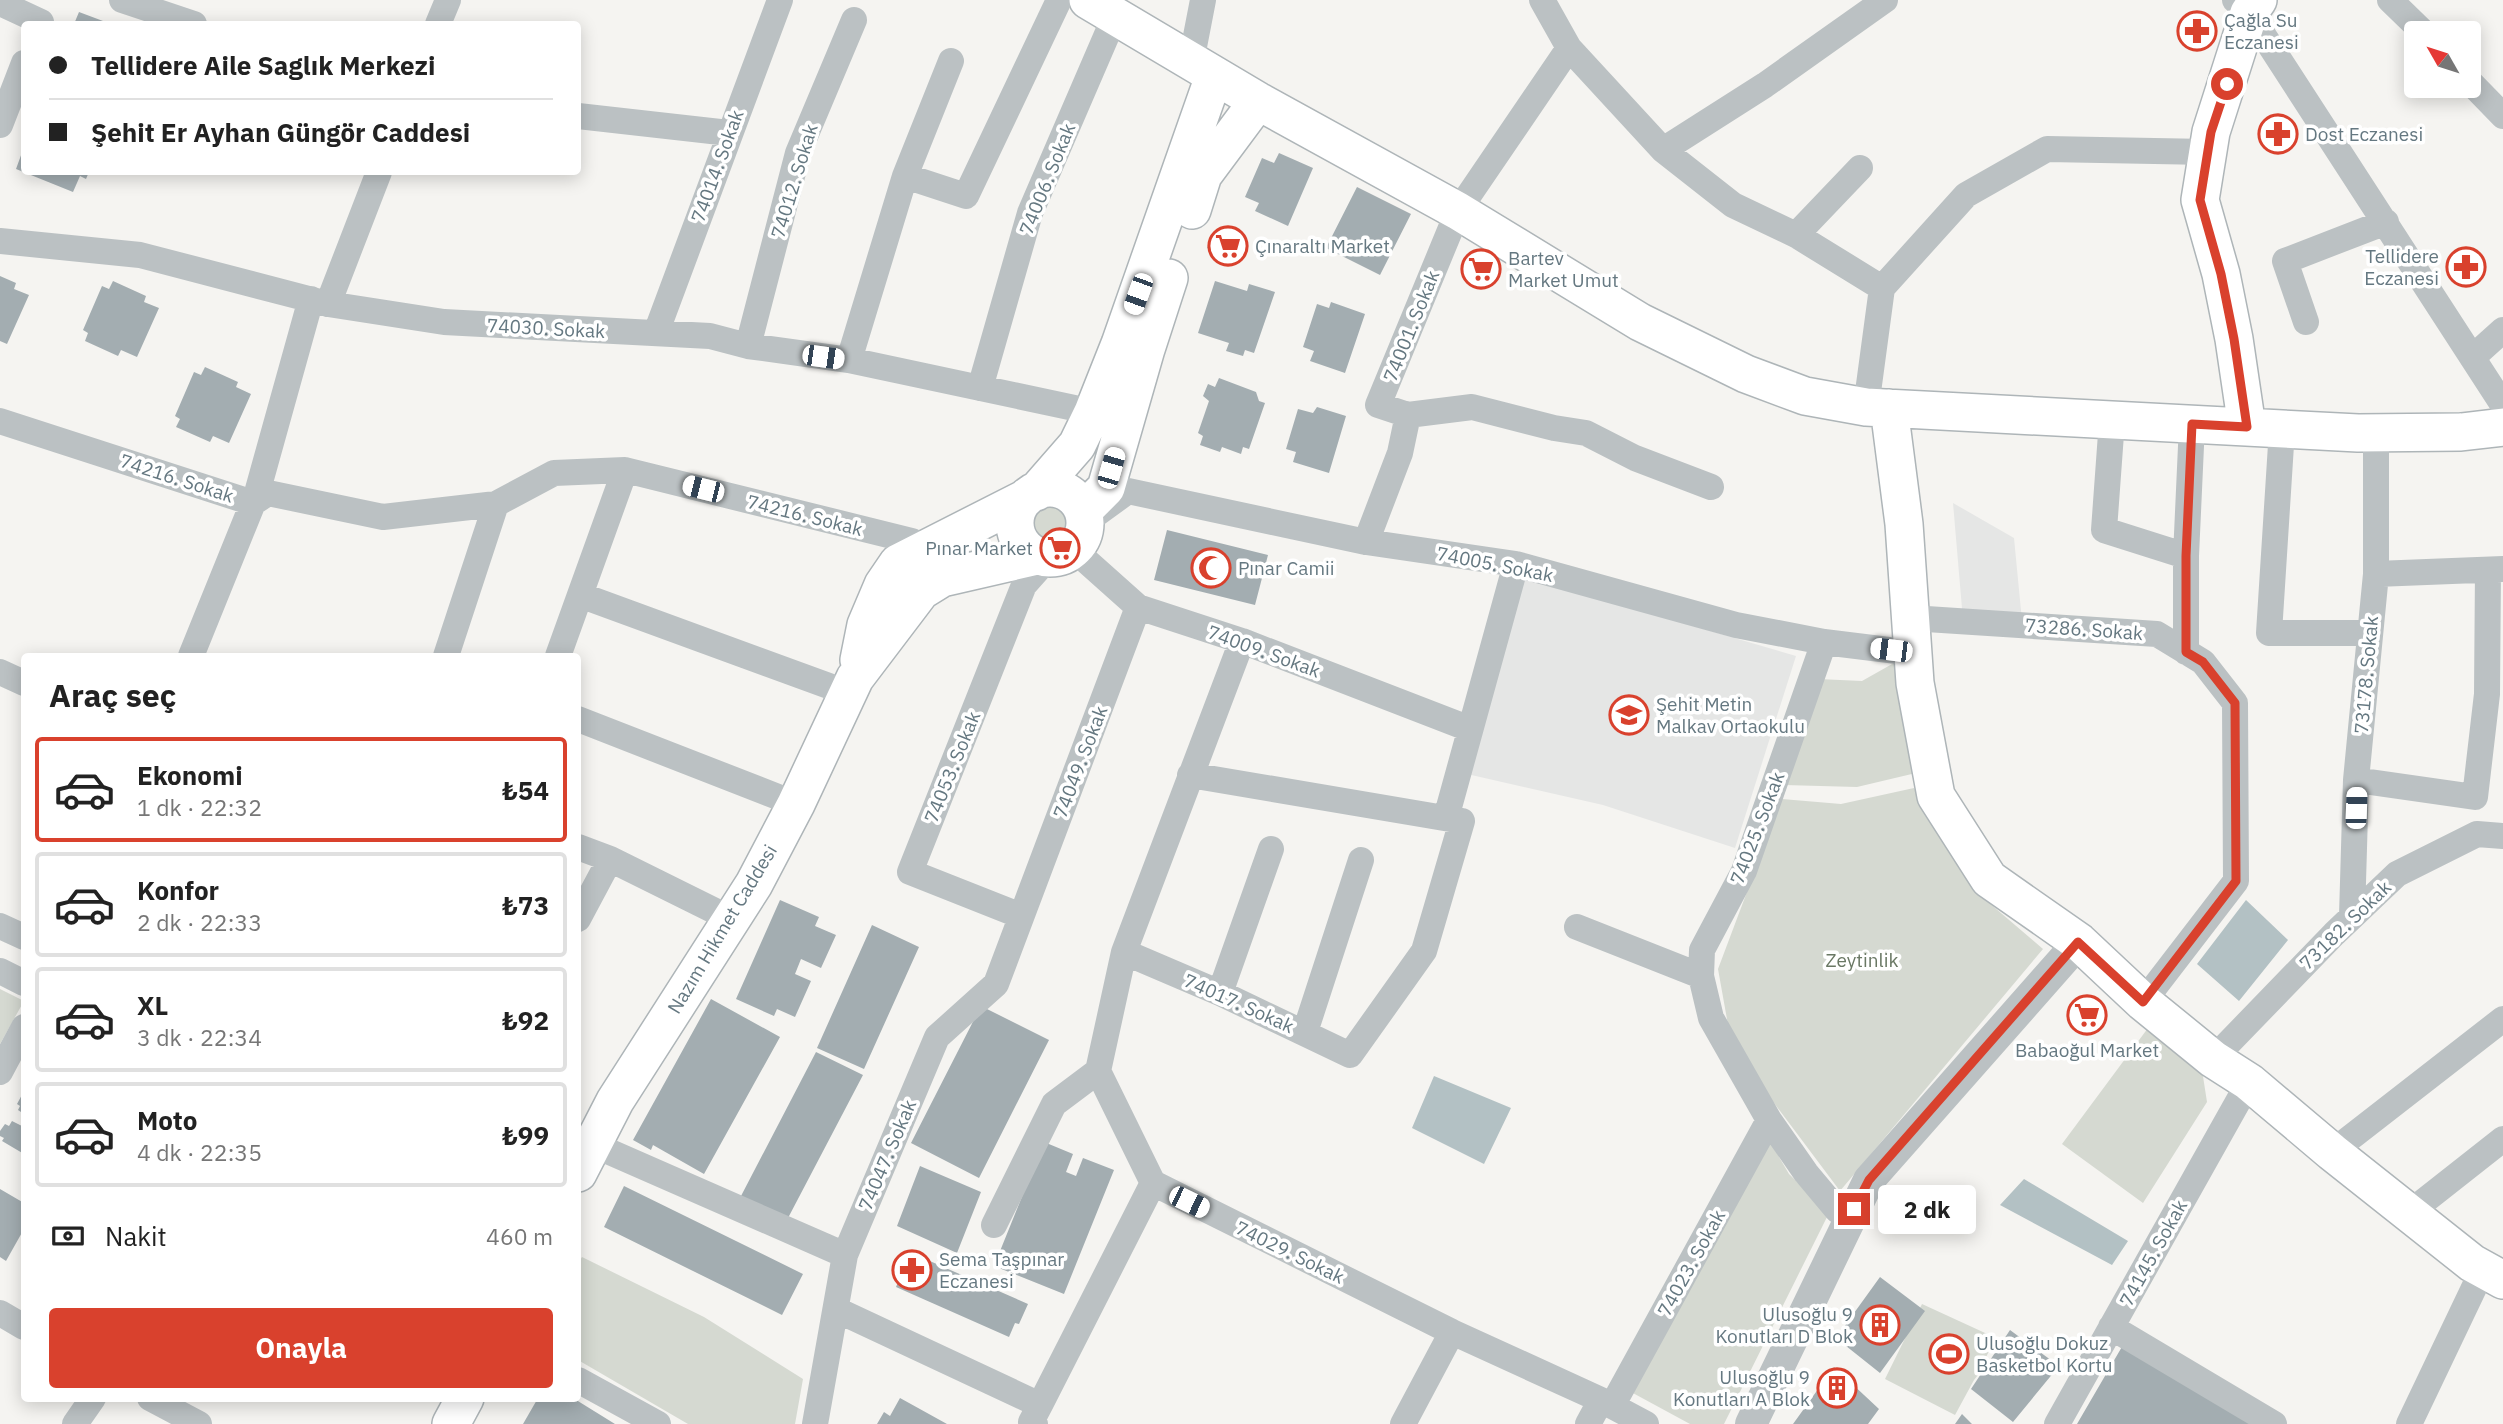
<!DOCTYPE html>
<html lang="tr">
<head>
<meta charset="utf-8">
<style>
  :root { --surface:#fff; --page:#f2f2f2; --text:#222; --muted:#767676; --line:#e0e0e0; --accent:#d9412d }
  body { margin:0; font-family:"IBM Plex Sans",sans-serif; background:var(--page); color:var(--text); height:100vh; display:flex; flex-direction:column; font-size:26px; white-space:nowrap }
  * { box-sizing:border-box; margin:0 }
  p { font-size:23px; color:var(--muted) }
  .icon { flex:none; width:38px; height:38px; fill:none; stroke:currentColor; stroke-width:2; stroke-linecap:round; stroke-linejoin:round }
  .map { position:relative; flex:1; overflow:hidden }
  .panel { position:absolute; left:21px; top:653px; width:560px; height:749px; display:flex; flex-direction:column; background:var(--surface); border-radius:7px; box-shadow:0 4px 18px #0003 }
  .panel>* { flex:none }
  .banner { position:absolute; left:21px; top:21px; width:560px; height:154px; border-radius:7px; box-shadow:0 4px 18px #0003; display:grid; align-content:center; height:154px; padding:0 28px; background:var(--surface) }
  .needle { width:46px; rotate:309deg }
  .controls { position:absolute; left:2404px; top:21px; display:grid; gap:14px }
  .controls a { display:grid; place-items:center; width:77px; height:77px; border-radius:7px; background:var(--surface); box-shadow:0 4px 18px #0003; font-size:35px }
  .end { position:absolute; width:32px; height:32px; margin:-16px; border:9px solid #d9412d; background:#fff; box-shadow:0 0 0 4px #fff }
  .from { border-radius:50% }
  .bubble { position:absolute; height:49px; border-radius:7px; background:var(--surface); box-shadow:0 4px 18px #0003; font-size:23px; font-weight:700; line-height:49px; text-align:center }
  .car { position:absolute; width:21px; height:42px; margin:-21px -10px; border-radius:9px; box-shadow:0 0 5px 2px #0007; background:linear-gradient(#fff 24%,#345 0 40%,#fff 0 76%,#345 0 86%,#fff 0) }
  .banner b { display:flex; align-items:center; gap:24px; height:66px; font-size:26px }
  .banner b+b { border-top:2px solid var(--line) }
  .banner i { width:18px; height:18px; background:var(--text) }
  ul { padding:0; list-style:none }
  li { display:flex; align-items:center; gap:21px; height:105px; margin:0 14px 10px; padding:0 14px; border:4px solid var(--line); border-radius:7px }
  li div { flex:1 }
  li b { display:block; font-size:26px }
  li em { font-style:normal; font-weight:700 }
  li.selected { border-color:var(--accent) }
  li>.icon { width:63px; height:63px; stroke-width:1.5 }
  h2 { padding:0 28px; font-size:32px; line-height:84px }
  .pay { display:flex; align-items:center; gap:18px; height:77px; padding:0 28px; font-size:26px }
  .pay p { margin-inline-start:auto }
  .primary-button { display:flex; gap:14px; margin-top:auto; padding:14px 28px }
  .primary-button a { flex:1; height:80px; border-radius:7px; background:var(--accent); color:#fff; font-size:28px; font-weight:700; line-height:80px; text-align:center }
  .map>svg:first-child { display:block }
  .built { fill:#e5e6e5 }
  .green { fill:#d5d9d1 }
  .water { fill:#b3c1c4 }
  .building { fill:#a3adb1 }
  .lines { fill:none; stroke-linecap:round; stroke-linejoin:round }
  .secondary-casing { stroke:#aeb5b8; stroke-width:40 }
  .minor { stroke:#bbc1c3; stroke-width:26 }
  .tertiary { stroke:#bbc1c3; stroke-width:32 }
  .secondary { stroke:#fff; stroke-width:37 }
  .route { stroke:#d9412d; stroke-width:9 }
  .labels { text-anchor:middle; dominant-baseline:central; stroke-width:7; stroke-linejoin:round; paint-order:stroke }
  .poi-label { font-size:19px; fill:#657881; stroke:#fff; text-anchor:start }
  .street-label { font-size:19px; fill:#657881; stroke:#fff }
  .park-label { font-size:19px; fill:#6a7864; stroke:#fff }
</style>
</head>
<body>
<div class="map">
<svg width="2503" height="1424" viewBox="0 0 2503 1424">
  <rect width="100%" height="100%" fill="#f5f4f1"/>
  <path class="built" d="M 1953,503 L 2014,538 L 2022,621 L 1963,620 Z
    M 1525,577 L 1796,656 L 1735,848 L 1603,805 L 1467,774 Z"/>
  <path class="green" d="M1034 523a17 17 0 1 1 34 0a17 17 0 1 1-34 0Z
    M 1901,659 L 1916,773 L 1857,787 L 1784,785 L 1818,679 L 1862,681 Z
    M 1914,788 L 1974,890 L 2043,949 L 1840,1191 L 1732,1047 L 1718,969 L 1782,799 L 1841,804 Z
    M 0,989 L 24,1001 L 0,1044 Z
    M 2148,1028 L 2202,1070 L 2207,1102 L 2143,1203 L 2062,1144 Z
    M 1768,1138 L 1789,1174 L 1829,1213 L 1724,1424 L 1690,1424 L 1631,1392 Z
    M 582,1257 L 704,1317 L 803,1379 L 795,1424 L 688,1424 L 578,1360 L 578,1263 Z
    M 1922,1304 L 1996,1338 L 1986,1357 L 1990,1360 L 1974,1380 L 1955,1415 L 1885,1379 Z"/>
  <path class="water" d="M 2246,900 L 2288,940 L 2239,1001 L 2197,964 Z
    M 1434,1076 L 1511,1108 L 1484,1164 L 1412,1128 Z
    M 2024,1179 L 2128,1241 L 2112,1265 L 2000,1205 Z"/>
  <path class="building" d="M 79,12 L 111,24 L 74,24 Z
    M 24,147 L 24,172 L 89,172 L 86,179 L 80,176 L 73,192 L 16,169 Z
    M 1279,153 L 1313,168 L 1288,226 L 1255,211 L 1259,203 L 1245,197 L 1262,158 L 1274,163 Z
    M 1357,187 L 1411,214 L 1380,275 L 1326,248 Z
    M 1217,229 L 1247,245 L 1237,264 L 1207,248 Z
    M 0,276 L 16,283 L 14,289 L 29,295 L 7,344 L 0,341 Z
    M 113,281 L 146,296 L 144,302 L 159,308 L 137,357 L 121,350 L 118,356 L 85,341 L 88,333 L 83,330 L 102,286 L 109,289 Z
    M 1215,281 L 1247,291 L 1249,284 L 1275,292 L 1254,353 L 1245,350 L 1243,356 L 1226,351 L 1229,343 L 1198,333 Z
    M 1331,302 L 1365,314 L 1345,373 L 1310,361 L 1314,351 L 1303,347 L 1317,304 L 1329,308 Z
    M 205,367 L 238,382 L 236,387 L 251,394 L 229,443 L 213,436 L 210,442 L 176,427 L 180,419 L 175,416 L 194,372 L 201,375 Z
    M 1219,378 L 1256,392 L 1259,401 L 1265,403 L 1249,449 L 1243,447 L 1241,454 L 1222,447 L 1220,452 L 1200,445 L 1203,436 L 1198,433 L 1209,401 L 1203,396 L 1208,384 L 1215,387 Z
    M 1317,407 L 1346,416 L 1329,473 L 1293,462 L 1296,452 L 1286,449 L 1298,409 L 1313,413 Z
    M 1167,530 L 1268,555 L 1255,605 L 1154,580 Z
    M 780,900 L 819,917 L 815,926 L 836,935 L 821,968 L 801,959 L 795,974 L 811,981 L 795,1017 L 777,1009 L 774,1016 L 736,999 Z
    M 872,925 L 919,947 L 864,1069 L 817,1048 Z
    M 711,999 L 780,1037 L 704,1174 L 653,1145 L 651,1150 L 633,1140 Z
    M 981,1006 L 1049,1040 L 979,1178 L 911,1143 Z
    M 816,1052 L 863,1075 L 788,1218 L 741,1196 Z
    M 24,1091 L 24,1114 L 18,1110 L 20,1106 L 17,1104 Z
    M 12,1121 L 24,1127 L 24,1154 L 2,1141 L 4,1138 L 0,1136 L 0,1131 L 5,1124 L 9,1126 Z
    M 1044,1142 L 1073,1154 L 1066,1172 L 1076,1176 L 1083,1158 L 1114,1170 L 1064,1294 L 994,1266 Z
    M 920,1166 L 981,1192 L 957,1253 L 897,1226 Z
    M 624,1186 L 803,1274 L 782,1315 L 604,1227 Z
    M 0,1189 L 24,1203 L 24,1229 L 6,1261 L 0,1257 Z
    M 907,1251 L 1028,1304 L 1019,1324 L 1015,1323 L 1009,1337 L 896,1287 L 901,1275 L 897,1273 Z
    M 1880,1277 L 1925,1311 L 1880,1373 L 1836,1338 Z
    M 2010,1330 L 2059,1366 L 2013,1422 L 1971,1389 Z
    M 2123,1345 L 2259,1424 L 2077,1424 Z
    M 1834,1367 L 1879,1409 L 1868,1424 L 1793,1424 Z
    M 538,1398 L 556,1398 L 560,1401 L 561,1398 L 573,1398 L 615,1424 L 523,1424 Z
    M 900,1398 L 947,1424 L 877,1424 L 884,1412 L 890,1416 Z
    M 1962,1414 L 1972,1424 L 1955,1424 Z"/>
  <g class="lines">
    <g class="secondary-casing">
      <path id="secondary" d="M 1088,0 L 1258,101 L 1458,211 L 1640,322 L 1746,374 L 1805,396 L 1866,407 L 2358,433 L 2461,432 L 2503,427
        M 1192,210 L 1203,175 L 1258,101
        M 1889,408 L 1904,524 L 1915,683 L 1936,796 L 1989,879 L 2079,942 L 2143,1002 L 2213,1059 L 2249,1082 L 2332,1152 L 2472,1263 L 2503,1280
        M 2247,427 L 2234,339 L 2221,274 L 2200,200 L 2211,132 L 2249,13 L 2258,0
        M1015 523a35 35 0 1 1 70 0a35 35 0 1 1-70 0Z
        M 1036,492 L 1077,445 L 1093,412 L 1120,344 L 1214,76
        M 1083,511 L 1106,488 L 1146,349 L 1169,278
        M 859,660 L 866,625 L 883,585 L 898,563 L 1026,498
        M 578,1173 L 615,1101 L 754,884 L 796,804 L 855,678 L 921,591 L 942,578 L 1037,556
        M 451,1424 L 465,1398"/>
    </g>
    <path class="minor" d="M 122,0 L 194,24
      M 1542,0 L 1569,48 L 1663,150 L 1733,205 L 1796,235 L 1882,288 L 1866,407
      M 2235,0 L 2249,13 L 2503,405
      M 2390,0 L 2424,33
      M 0,3 L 41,22
      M 438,24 L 448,0
      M 1191,62 L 1203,0
      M 2469,81 L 2503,116
      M 578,116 L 729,133
      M 0,125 L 24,63
      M 1663,150 L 1765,85 L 1885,0
      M 905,176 L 966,196 L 1059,0
      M 1796,235 L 1860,168
      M 0,241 L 140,255 L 328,304 L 444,322 L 710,336 L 748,346 L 849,360 L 1093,412
      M 1882,288 L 1966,195 L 2047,149 L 2208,152
      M 328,304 L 379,172
      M 2306,322 L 2285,261 L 2386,222
      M 656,333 L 780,0
      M 748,346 L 798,153 L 854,20
      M 2473,357 L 2503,330
      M 849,360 L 905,176 L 951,61
      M 980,388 L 1030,213 L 1115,16
      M 1408,415 L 1472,407 L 1554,428 L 1586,433 L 1635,458 L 1711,487
      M 2112,420 L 2104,530 L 2186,556
      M 0,421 L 253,503 L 268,493 L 383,517 L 496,504 L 554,473 L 625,470 L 912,541 L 919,552
      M 2282,429 L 2269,633 L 2370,633
      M 1095,515 L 1128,491 L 1366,542 L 1516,564 L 1736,625 L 1824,642 L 1913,653
      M 1366,542 L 1400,453 L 1408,415 L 1378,405 L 1458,211 L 1569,48
      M 1073,549 L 1138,607 L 1242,641 L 1470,729
      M 2376,574 L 2503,569
      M 580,595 L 848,693
      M 1911,618 L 2157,634 L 2203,662 L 2235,703 L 2236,881 L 2143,1002
      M 1242,641 L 1124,952 L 1098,1071 L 1153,1183 L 1452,1332 L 1601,1400 L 1646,1424
      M 1824,642 L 1744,871 L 1702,950 L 1701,976 L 1711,1018 L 1769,1120 L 1806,1173 L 1837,1210 L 1850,1219
      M 2186,652 L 2186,556 L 2192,424
      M 191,656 L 257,493 L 311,299
      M 446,656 L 496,504
      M 558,656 L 625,470
      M 0,672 L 24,683
      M 578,719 L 796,804
      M 2356,780 L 2475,797 L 2487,694 L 2488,570
      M 1446,818 L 1516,564
      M 578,847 L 610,859 L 731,919
      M 1021,916 L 910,872 L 1024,585 L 1048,558
      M 2352,916 L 2356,780 L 2376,574 L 2376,433
      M 578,919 L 610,859
      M 0,926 L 24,937
      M 1577,927 L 1701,976
      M 1124,952 L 1220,993 L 1350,1055 L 1424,951 L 1462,821 L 1190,775
      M 0,971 L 24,983
      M 1220,993 L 1271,849
      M 1305,1032 L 1361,860
      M 2213,1059 L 2334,934 L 2397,874 L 2477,834 L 2503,836
      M 0,1072 L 24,1027
      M 578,1138 L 845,1255
      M 2332,1152 L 2503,1019
      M 2409,1213 L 2503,1139
      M 994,1225 L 1054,1104 L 1098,1071
      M 837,1310 L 1040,1405
      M 0,1313 L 24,1327
      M 2111,1327 L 2274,1424
      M 578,1380 L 658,1424
      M 150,1398 L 199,1424
      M 1612,1406 L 1769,1120
      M 75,1424 L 93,1398
      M 815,1424 L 845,1255 L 937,1037 L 996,984 L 1138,607
      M 1035,1424 L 1031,1422 L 1040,1405 L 1153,1183
      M 1403,1424 L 1452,1332
      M 1588,1424 L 1601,1400
      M 2057,1424 L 2249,1082
      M 2409,1424 L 2483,1269"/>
    <path class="tertiary" d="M 1751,1424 L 1869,1180 L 2079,942"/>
    <use href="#secondary" class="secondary"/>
  </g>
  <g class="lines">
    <path class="route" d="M 1854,1209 L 1869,1180 L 2078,942 L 2143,1002 L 2236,881 L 2235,703 L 2203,662 L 2186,652 L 2186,556 L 2192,424 L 2247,427 L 2234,339 L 2221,274 L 2200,200 L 2211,132 L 2227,84"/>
  </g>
  <defs>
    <g id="pharmacy-ring" transform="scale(2.0125)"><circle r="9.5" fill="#fff" stroke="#d9412d" stroke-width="1.5"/><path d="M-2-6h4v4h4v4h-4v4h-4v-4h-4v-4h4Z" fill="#d9412d"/></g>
    <g id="supermarket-ring" transform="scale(2.0125)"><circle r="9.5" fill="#fff" stroke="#d9412d" stroke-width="1.5"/><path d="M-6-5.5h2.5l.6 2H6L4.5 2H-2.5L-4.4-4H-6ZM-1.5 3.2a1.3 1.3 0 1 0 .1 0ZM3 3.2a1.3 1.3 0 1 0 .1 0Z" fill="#d9412d"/></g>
    <g id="mosque-ring" transform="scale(2.0125)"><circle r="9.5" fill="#fff" stroke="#d9412d" stroke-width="1.5"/><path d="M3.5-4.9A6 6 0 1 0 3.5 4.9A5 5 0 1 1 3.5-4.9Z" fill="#d9412d"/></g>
    <g id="school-ring" transform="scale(2.0125)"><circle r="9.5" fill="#fff" stroke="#d9412d" stroke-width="1.5"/><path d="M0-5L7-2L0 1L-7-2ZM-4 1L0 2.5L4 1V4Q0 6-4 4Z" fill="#d9412d"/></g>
    <g id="building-ring" transform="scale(2.0125)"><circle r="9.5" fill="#fff" stroke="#d9412d" stroke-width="1.5"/><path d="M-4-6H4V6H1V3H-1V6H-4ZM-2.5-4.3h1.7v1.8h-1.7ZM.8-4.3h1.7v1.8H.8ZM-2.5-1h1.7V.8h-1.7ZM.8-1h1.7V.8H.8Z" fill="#d9412d"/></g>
    <g id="stadium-ring" transform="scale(2.0125)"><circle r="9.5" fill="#fff" stroke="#d9412d" stroke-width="1.5"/><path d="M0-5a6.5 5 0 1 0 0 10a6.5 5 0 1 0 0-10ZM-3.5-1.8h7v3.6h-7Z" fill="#d9412d"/></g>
  </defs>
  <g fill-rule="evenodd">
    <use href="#pharmacy-ring" x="2197" y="31"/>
    <use href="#pharmacy-ring" x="2278" y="134"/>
    <use href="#supermarket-ring" x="1228" y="246"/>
    <use href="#pharmacy-ring" x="2466" y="267"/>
    <use href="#supermarket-ring" x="1481" y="269"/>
    <use href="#supermarket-ring" x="1060" y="548"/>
    <use href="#mosque-ring" x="1211" y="568"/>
    <use href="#school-ring" x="1629" y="715"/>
    <use href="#supermarket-ring" x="2087" y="1015"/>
    <use href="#pharmacy-ring" x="912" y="1270"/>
    <use href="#building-ring" x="1880" y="1325"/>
    <use href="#stadium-ring" x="1949" y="1354"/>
    <use href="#building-ring" x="1837" y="1388"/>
  </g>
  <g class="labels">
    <g class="poi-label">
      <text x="2224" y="20">Çağla Su<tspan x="2224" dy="22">Eczanesi</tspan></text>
      <text x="2305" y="134">Dost Eczanesi</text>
      <text x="1255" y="246">Çınaraltı Market</text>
      <text x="2439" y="256" text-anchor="end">Tellidere<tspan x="2439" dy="22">Eczanesi</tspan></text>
      <text x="1508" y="258">Bartev<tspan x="1508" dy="22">Market Umut</tspan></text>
      <text x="1033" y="548" text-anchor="end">Pınar Market</text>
      <text x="1238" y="568">Pınar Camii</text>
      <text x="1656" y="704">Şehit Metin<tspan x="1656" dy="22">Malkav Ortaokulu</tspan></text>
      <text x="2087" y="1050" text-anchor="middle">Babaoğul Market</text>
      <text x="939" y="1259">Sema Taşpınar<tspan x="939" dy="22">Eczanesi</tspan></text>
      <text x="1853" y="1314" text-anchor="end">Ulusoğlu 9<tspan x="1853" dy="22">Konutları D Blok</tspan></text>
      <text x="1976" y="1343">Ulusoğlu Dokuz<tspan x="1976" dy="22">Basketbol Kortu</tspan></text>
      <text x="1810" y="1377" text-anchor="end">Ulusoğlu 9<tspan x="1810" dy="22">Konutları A Blok</tspan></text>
    </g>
    <g class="street-label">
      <text transform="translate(717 166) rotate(-70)">74014. Sokak</text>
      <text transform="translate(1047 179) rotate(-68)">74006. Sokak</text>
      <text transform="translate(794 181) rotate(-73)">74012. Sokak</text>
      <text transform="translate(1411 326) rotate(-68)">74001. Sokak</text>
      <text transform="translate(546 328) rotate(3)">74030. Sokak</text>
      <text transform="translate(177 478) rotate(18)">74216. Sokak</text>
      <text transform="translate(805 515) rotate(14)">74216. Sokak</text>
      <text transform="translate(1495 564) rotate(11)">74005. Sokak</text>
      <text transform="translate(2084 629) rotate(4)">73286. Sokak</text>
      <text transform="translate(1264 651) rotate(20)">74009. Sokak</text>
      <text transform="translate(2366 675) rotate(-85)">73178. Sokak</text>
      <text transform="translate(1080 762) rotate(-69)">74049. Sokak</text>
      <text transform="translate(952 767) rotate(-68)">74053. Sokak</text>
      <text transform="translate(1757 828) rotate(-69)">74025. Sokak</text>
      <text transform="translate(2345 925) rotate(-44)">73182. Sokak</text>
      <text transform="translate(722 929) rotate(-59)">Nazım Hikmet Caddesi</text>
      <text transform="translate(1239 1003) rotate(24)">74017. Sokak</text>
      <text transform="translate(887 1155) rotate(-67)">74047. Sokak</text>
      <text transform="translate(1290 1252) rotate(26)">74029. Sokak</text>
      <text transform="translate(2153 1253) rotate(-61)">74145. Sokak</text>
      <text transform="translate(1691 1263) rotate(-61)">74023. Sokak</text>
    </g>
    <g class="park-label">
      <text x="1862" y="960">Zeytinlik</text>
    </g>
  </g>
</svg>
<div class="controls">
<a><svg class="needle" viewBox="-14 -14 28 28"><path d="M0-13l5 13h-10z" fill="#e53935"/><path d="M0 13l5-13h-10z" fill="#767676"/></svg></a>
</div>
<i class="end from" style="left:2227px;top:84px"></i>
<i class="end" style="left:1854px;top:1209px"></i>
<div class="bubble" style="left:1878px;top:1185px;width:98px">2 dk</div>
<i class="car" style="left:1138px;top:294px;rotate:200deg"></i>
<i class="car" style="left:823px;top:357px;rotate:98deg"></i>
<i class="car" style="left:1111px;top:468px;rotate:16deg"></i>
<i class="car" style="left:703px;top:489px;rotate:284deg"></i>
<i class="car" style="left:1891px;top:650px;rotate:277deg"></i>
<i class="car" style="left:2356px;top:808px;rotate:2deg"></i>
<i class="car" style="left:1189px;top:1202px;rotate:116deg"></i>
<div class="banner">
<b><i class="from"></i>Tellidere Aile Saglık Merkezi</b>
<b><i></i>Şehit Er Ayhan Güngör Caddesi</b>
</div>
<section class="panel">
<h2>Araç seç</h2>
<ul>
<li class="selected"><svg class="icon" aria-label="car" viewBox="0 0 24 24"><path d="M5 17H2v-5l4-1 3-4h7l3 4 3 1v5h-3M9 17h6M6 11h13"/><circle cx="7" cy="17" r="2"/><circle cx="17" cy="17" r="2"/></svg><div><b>Ekonomi</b><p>1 dk · 22:32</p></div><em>₺54</em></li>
<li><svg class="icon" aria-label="car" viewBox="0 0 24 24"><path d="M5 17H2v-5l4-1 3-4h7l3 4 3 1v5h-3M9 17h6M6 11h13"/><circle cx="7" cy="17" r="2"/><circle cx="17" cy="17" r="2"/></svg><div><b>Konfor</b><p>2 dk · 22:33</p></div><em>₺73</em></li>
<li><svg class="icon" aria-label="car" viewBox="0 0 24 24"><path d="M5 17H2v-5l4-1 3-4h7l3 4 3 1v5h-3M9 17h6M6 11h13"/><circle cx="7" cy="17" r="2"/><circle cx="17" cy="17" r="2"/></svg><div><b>XL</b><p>3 dk · 22:34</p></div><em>₺92</em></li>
<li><svg class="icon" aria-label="car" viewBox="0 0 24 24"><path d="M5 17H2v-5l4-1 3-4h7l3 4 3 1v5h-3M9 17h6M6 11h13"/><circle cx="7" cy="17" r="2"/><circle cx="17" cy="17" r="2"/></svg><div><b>Moto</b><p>4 dk · 22:35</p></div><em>₺99</em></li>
</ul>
<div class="pay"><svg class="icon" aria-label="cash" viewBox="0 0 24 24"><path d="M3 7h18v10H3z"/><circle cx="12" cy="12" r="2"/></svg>Nakit<p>460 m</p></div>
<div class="primary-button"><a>Onayla</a></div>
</section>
</div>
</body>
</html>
